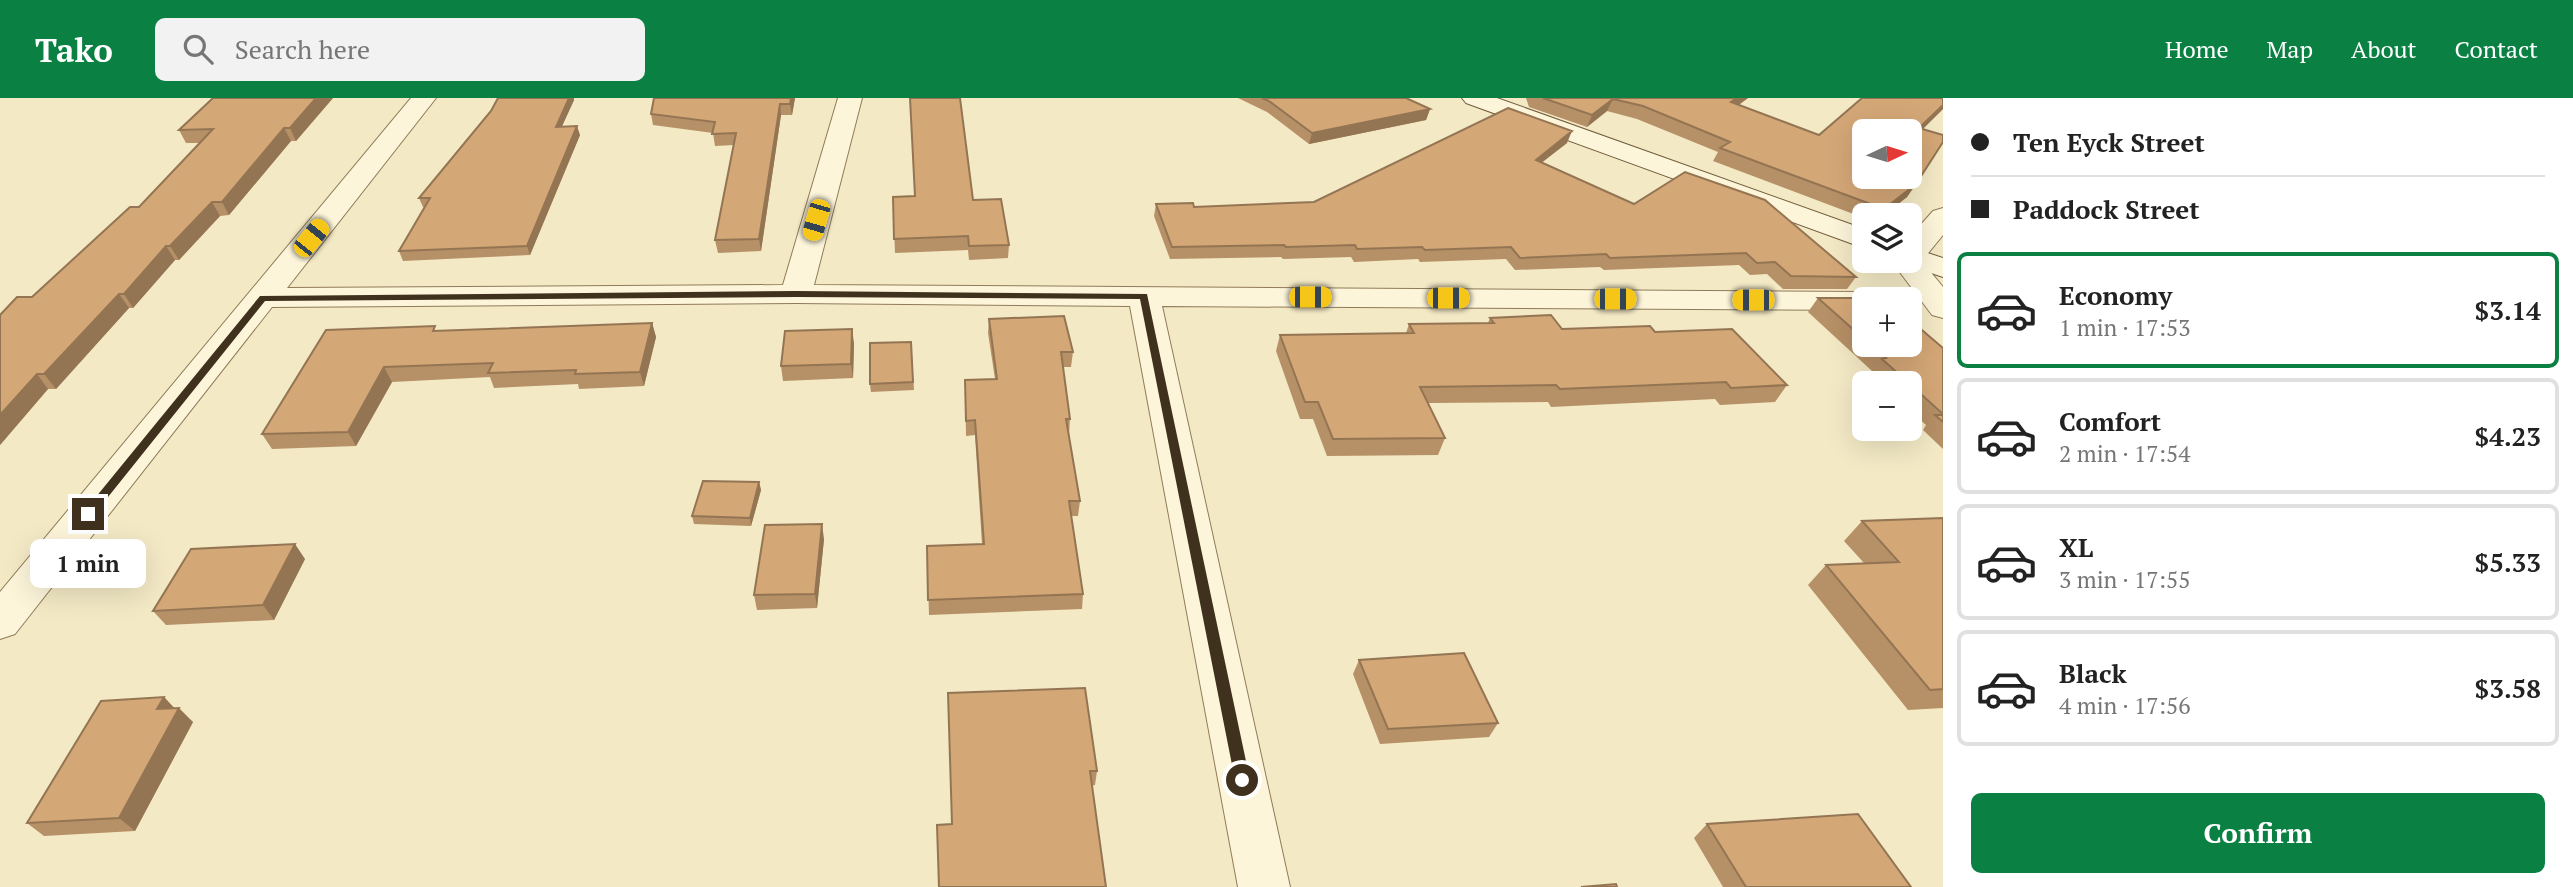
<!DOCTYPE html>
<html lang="en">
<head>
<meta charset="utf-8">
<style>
  :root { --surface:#fff; --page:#f2f2f2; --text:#222; --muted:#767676; --line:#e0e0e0; --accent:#0b8043 }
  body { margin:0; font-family:"PT Serif",serif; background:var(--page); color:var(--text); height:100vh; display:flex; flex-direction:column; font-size:26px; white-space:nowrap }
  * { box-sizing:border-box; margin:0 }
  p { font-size:23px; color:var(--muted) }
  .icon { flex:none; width:38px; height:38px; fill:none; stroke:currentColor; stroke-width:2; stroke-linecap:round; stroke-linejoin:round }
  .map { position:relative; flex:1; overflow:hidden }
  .sheet { display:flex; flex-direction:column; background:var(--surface); width:630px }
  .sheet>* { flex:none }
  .guide { display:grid; align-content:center; height:154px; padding:0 28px; background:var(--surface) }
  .needle { width:46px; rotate:86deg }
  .fabs { position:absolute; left:1852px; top:21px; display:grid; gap:14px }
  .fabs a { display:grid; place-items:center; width:70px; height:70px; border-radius:10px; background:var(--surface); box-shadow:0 7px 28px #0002; font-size:35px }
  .end { position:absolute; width:32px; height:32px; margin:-16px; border:9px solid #3f311e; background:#fff; box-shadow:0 0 0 4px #fff }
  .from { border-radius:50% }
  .bubble { position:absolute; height:49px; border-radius:10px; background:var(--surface); box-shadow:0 7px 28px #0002; font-size:23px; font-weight:700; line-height:49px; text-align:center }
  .car { position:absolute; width:21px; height:42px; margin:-21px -10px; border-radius:9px; box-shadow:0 0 5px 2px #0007; background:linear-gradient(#f5c518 24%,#345 0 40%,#f5c518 0 76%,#345 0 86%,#f5c518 0) }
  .guide b { display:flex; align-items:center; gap:24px; height:66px; font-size:26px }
  .guide b+b { border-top:2px solid var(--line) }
  .guide i { width:18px; height:18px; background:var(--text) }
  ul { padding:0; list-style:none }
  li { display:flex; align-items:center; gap:21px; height:116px; margin:0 14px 10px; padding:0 14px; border:4px solid var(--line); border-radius:10px }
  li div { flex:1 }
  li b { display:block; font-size:26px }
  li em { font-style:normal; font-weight:700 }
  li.current { border-color:var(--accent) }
  li>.icon { width:63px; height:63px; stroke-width:1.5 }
  .action { display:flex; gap:14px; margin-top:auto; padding:14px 28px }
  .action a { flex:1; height:80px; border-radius:10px; background:var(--accent); color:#fff; font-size:28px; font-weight:700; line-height:80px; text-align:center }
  header { display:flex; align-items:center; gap:42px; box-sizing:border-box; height:98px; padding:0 35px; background:var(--accent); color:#fff }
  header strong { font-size:33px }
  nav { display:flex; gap:38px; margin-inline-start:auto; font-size:24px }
  .search { width:490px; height:63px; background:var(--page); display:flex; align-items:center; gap:18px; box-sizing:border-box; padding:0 24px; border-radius:10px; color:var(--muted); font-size:26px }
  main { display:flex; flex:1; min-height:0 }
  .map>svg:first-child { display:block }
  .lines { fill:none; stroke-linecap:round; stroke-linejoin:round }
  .street-casing { stroke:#907b59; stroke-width:2 }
  .secondary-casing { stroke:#725c3c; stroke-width:2 }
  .street { fill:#fcf5da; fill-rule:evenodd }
  .secondary { fill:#fcf5da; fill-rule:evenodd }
  .wall { fill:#b69066 }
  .shaded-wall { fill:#947553 }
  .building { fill:#d4a777; stroke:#947553; stroke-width:2; fill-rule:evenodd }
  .route { fill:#3f311e }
</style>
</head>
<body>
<header>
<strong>Tako</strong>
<div class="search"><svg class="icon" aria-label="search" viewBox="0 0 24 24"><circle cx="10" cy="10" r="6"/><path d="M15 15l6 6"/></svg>Search here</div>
<nav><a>Home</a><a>Map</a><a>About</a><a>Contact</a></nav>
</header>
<main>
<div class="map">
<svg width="1943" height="789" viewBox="0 0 1943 789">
  <rect width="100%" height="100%" fill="#f3e9c5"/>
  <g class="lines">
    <g class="street-casing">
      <path id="street" d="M 411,0 L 436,0 L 287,190 L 783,187 L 838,0 L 862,0 L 814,187 L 1864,194 L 1875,196 L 1879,201 L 1864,201 L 1864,212 L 1162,208 L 1290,789 L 1238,789 L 1130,208 L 796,205 L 272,209 L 15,536 L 0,541 L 0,494 Z
        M 1943,110 L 1943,137 L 1925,159 L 1929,172 L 1943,189 L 1943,220 L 1932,217 L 1899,173 L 1896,163 L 1909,163 L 1909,140 L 1933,113 Z"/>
    </g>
    <g class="secondary-casing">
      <path id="secondary" d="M 1462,0 L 1497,0 L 1864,131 L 1864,150 L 1466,5 Z
        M 1909,149 L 1943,160 L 1943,179 L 1898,164 L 1909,163 Z"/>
    </g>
    <use href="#street" class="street"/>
    <use href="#secondary" class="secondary"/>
  </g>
  <path class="wall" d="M 213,0 L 333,0 L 296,43 L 291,43 L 229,117 L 220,118 L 179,162 L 175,162 L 133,210 L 129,210 L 56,291 L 48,291 L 0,347 L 32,199 L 139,109 L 200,45 L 186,45 L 179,32 Z
    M 654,0 L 795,0 L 792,17 L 781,17 L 761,153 L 718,155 L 715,142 L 734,47 L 715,48 L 713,35 L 653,27 L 651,16 Z
    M 1238,0 L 1406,0 L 1430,11 L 1426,22 L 1309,46 L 1267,14 Z
    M 1526,0 L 1748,0 L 1739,7 L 1819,37 L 1943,0 L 1943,11 L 1922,31 L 1916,86 L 1907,99 L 1884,117 L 1864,117 L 1864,120 L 1713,63 L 1718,54 L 1637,21 L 1607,13 L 1587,29 L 1529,9 Z
    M 574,2 L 562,28 L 580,37 L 530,157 L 403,163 L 399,153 L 425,109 L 423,109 L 419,100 L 491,13 Z
    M 1567,45 L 1542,64 L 1634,106 L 1856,179 L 1847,191 L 1783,191 L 1767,176 L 1750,177 L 1739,167 L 1604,172 L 1600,169 L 1515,172 L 1506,161 L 1420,164 L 1418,161 L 1354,164 L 1351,159 L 1283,161 L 1281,159 L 1170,161 L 1154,118 L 1156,106 L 1194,109 L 1314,104 Z
    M 893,99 L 973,102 L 1009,147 L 1008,160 L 969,162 L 968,152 L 895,155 Z
    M 1877,194 L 1886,201 L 1864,201 L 1864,247 L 1909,247 L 1943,250 L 1943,351 L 1923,332 L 1926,327 L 1909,312 L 1909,285 L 1881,285 L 1870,275 L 1872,273 L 1808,214 L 1818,200 L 1872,200 Z
    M 1490,220 L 1562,231 L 1655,234 L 1787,287 L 1775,304 L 1720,307 L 1715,301 L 1551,309 L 1548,304 L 1428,305 L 1445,340 L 1438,357 L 1327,358 L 1313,321 L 1300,321 L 1276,253 L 1280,237 L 1406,235 L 1409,226 L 1488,225 Z
    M 989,221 L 1073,254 L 1071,269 L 1063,269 L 1070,321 L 1069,336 L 1080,403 L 1078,418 L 1071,418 L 1083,496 L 1082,511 L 929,517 L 927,448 L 982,446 L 975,337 L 966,338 L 965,282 L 995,281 L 988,235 Z
    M 652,225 L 656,239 L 644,288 L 579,291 L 578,286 L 494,290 L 490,279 L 392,284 L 356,348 L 272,351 L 262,336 L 438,233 Z
    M 911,244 L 914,292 L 871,294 L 870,286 Z
    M 854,245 L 853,280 L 783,283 L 781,268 Z
    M 759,384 L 761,392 L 751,428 L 694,426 L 692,418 Z
    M 1943,420 L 1943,610 L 1908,612 L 1808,487 L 1826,467 L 1864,465 L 1844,443 L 1862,423 Z
    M 824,441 L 817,510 L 757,512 L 754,497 Z
    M 305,461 L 274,522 L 166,527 L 153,513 Z
    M 1359,562 L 1498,625 L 1489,639 L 1380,646 L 1353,576 Z
    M 948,595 L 1097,673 L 1095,687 L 952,726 Z
    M 164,599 L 174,610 L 193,624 L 135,733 L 44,738 L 27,725 Z
    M 1707,726 L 1911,789 L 1723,789 L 1694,740 Z"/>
  <path class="shaded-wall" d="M 316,0 L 333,0 L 296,43 L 290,30 Z
    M 569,0 L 574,0 L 574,2 L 558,37 L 556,29 Z
    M 791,0 L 795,0 L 792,17 L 790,6 Z
    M 1737,0 L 1748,0 L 1725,16 L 1731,4 Z
    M 1613,1 L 1607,13 L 1587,29 L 1592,17 Z
    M 780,6 L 781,17 L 761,153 L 759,141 Z
    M 1943,7 L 1943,11 L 1911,43 L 1919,30 Z
    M 1430,11 L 1426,22 L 1309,46 L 1312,35 Z
    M 577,28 L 580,37 L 530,157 L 527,148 Z
    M 284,30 L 291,43 L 229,117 L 222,104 Z
    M 1572,33 L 1567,45 L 1531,73 L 1536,62 Z
    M 1916,86 L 1907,99 L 1884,117 L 1880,117 L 1884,111 Z
    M 212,104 L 220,118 L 179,162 L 170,148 Z
    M 166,148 L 175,162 L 133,210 L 124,196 Z
    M 119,196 L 129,210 L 56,291 L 44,276 Z
    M 652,225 L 656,239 L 644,288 L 640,274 Z
    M 852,231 L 854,245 L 853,280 L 851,266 Z
    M 384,269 L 392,284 L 356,348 L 348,334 Z
    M 37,276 L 48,291 L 0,347 L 0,317 Z
    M 759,384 L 761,392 L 751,428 L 750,420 Z
    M 822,426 L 824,441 L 817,510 L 815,496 Z
    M 295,446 L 305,461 L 274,522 L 263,507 Z
    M 164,599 L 177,613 L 179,610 L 193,624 L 135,733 L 119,720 L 157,611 Z"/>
  <path class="building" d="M 213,0 L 316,0 L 290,30 L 284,30 L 222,104 L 212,104 L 170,148 L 166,148 L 124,196 L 119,196 L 44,276 L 37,276 L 0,317 L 0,217 L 17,199 L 32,199 L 130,109 L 139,109 L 213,31 L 179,32 Z
    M 498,0 L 569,0 L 556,29 L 577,28 L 527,148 L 399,153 L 430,100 L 419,100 L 491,13 Z
    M 654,0 L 791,0 L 790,6 L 780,6 L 759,141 L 715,142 L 736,35 L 712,36 L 715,24 L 651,16 Z
    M 910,0 L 960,0 L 973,102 L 1001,101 L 1009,147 L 969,148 L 968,138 L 894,141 L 893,99 L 915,98 Z
    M 1262,0 L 1406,0 L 1430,11 L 1312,35 L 1269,3 Z
    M 1543,0 L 1737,0 L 1731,4 L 1819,37 L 1862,0 L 1943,0 L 1943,7 L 1919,30 L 1943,37 L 1943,44 L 1916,86 L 1884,111 L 1720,50 L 1730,44 L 1643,8 L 1613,1 L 1592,17 ZM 1864,33 L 1909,33 L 1909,79 L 1864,79 Z
    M 1508,10 L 1572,33 L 1536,62 L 1634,106 L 1685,74 L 1765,102 L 1856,179 L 1791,178 L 1775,164 L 1757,165 L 1746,155 L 1610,160 L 1606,156 L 1520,160 L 1511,149 L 1425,152 L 1422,149 L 1357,151 L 1355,147 L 1286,149 L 1284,147 L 1172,149 L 1156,106 L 1193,105 L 1194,109 L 1314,104 Z
    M 1877,194 L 1886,201 L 1864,201 L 1864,241 L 1818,200 L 1875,200 Z
    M 1551,217 L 1562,231 L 1650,228 L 1655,234 L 1732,231 L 1787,287 L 1731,290 L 1726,284 L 1560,291 L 1556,287 L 1420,289 L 1445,340 L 1333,341 L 1318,304 L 1305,304 L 1280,237 L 1414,235 L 1409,226 L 1494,225 L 1490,220 Z
    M 1064,218 L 1073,254 L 1061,254 L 1070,321 L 1066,321 L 1080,403 L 1069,403 L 1083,496 L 928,502 L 927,448 L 984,446 L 975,322 L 966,323 L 965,282 L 997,281 L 989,221 Z
    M 1909,221 L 1943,250 L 1943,316 L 1882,261 L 1886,260 L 1870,247 L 1909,247 Z
    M 652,225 L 640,274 L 575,276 L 576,272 L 488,275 L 493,265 L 384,269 L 348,334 L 262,336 L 326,232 L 435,228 L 433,233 Z
    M 852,231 L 851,266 L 781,268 L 785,233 Z
    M 911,244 L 913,284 L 870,286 L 870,245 Z
    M 1935,317 L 1943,317 L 1943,324 Z
    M 703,383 L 759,384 L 750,420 L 692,418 Z
    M 1943,420 L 1943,591 L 1930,592 L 1826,467 L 1899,464 L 1862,423 Z
    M 822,426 L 815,496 L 754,497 L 765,427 Z
    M 295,446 L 263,507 L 153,513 L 191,451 Z
    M 1464,555 L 1498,625 L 1388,631 L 1359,562 Z
    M 1085,590 L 1097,673 L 1090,673 L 1106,789 L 939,789 L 937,727 L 952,726 L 948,595 Z
    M 164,599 L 157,611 L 179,610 L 119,720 L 27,725 L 101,603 Z
    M 1858,716 L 1911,789 L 1746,789 L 1707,726 Z
    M 1616,786 L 1617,789 L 1581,789 Z"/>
  <path class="route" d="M 796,193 L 1147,196 L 1250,682 L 1247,686 L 1242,688 L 1235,682 L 1140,201 L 796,199 L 265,203 L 92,419 L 84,419 L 82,416 L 260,198 Z"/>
</svg>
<div class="fabs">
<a><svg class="needle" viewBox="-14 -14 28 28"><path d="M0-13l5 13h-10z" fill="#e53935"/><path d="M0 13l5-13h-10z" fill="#767676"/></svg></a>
<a><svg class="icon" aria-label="layers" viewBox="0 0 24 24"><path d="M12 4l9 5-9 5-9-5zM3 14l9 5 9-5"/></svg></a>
<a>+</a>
<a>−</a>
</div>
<i class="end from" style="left:1242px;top:682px"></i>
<i class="end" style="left:88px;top:416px"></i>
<div class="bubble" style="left:30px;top:441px;width:116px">1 min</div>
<i class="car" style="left:816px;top:122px;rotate:196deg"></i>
<i class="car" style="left:311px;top:140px;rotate:39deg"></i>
<i class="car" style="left:1310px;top:199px;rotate:90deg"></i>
<i class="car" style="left:1448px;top:200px;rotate:90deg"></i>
<i class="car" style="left:1615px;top:201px;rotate:90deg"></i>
<i class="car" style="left:1753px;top:202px;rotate:270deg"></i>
</div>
<section class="sheet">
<div class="guide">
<b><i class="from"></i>Ten Eyck Street</b>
<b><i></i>Paddock Street</b>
</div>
<ul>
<li class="current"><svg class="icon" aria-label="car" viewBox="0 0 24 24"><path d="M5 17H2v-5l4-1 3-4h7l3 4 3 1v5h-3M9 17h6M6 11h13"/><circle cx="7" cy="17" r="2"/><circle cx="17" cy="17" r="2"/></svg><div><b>Economy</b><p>1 min · 17:53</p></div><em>$3.14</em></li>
<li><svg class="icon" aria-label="car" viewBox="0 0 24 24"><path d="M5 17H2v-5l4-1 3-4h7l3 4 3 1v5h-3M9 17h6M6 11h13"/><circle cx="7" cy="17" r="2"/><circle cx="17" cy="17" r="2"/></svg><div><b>Comfort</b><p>2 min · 17:54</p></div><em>$4.23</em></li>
<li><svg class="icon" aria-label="car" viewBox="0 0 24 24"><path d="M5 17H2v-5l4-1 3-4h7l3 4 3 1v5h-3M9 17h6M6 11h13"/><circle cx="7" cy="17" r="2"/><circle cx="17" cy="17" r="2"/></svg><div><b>XL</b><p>3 min · 17:55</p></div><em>$5.33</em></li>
<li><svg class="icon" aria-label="car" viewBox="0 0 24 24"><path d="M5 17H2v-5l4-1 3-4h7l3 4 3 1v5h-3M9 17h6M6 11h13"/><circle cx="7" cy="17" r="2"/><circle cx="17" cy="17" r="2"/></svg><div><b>Black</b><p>4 min · 17:56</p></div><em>$3.58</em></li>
</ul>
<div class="action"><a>Confirm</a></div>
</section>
</main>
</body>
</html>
